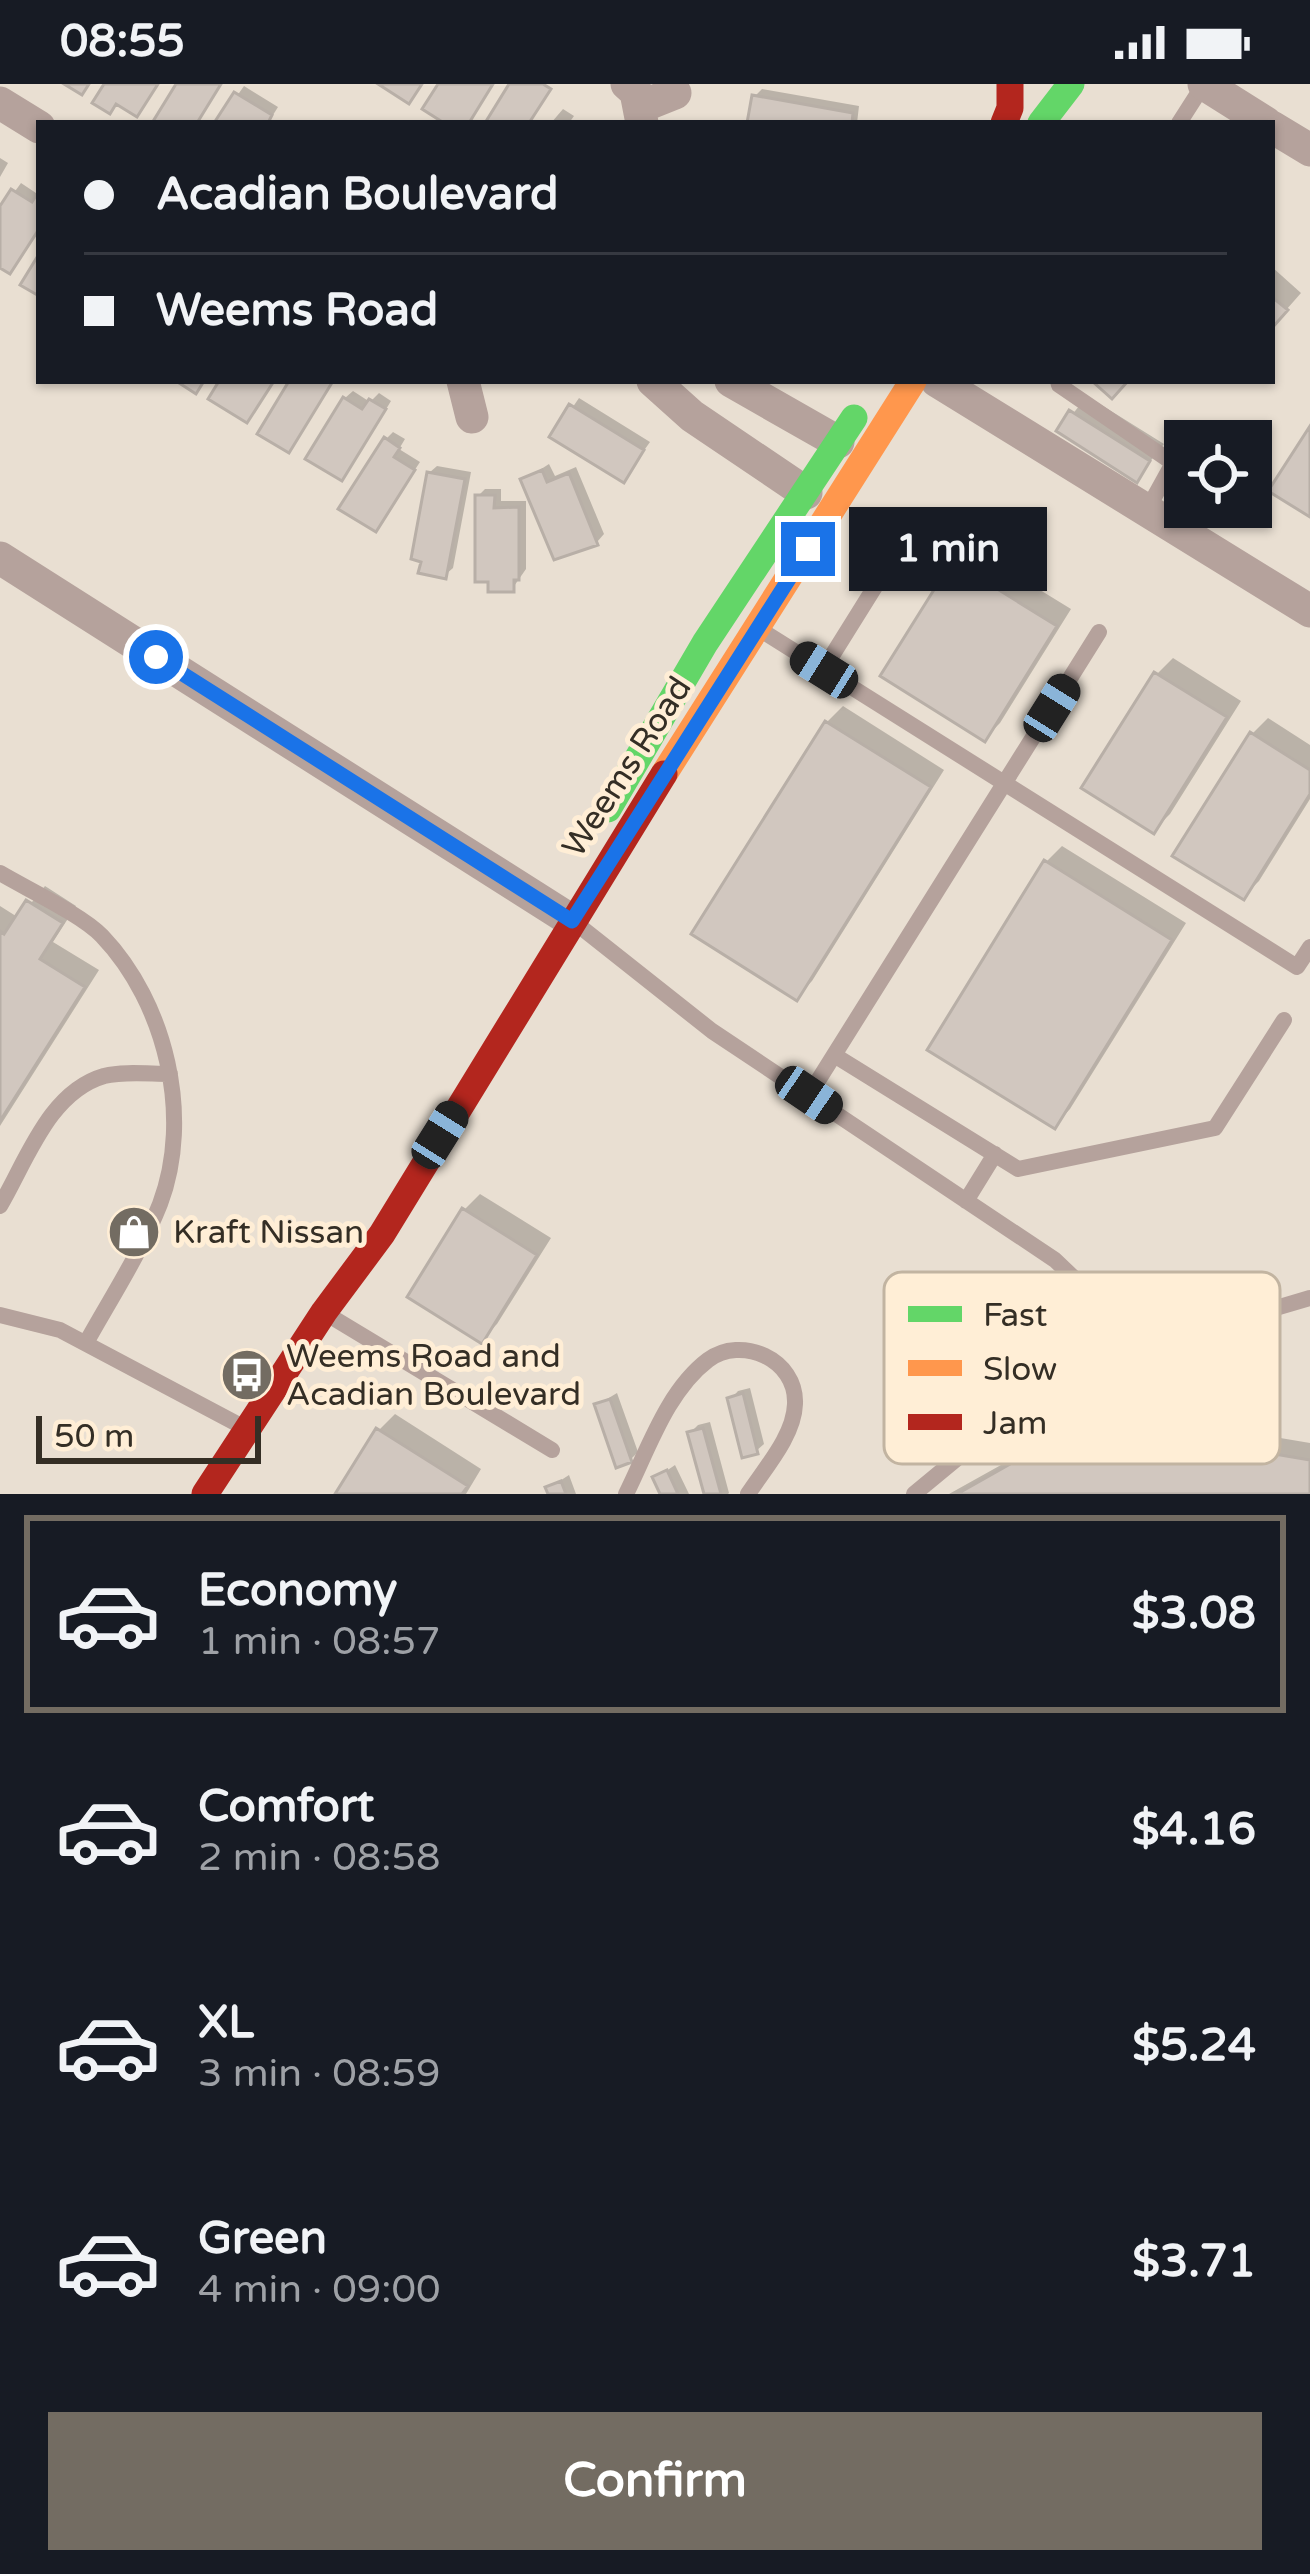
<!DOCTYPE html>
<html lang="en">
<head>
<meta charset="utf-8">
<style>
  :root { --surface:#171b24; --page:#242831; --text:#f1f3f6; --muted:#9ea1a6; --line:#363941; --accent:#736c62 }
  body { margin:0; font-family:"Varela Round",sans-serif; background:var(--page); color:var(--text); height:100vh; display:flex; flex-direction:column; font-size:45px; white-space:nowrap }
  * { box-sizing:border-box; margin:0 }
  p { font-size:39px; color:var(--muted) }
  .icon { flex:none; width:66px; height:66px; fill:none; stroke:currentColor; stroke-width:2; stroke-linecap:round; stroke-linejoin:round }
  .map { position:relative; height:1410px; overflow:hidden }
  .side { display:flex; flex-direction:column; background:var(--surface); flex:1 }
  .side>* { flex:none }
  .guide { position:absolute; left:36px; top:36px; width:1239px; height:264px; border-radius:0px; box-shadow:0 3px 9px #0004; display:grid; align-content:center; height:264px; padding:0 48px; background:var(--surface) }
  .tools { position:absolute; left:1164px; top:336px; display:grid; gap:24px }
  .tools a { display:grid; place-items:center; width:108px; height:108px; border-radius:0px; background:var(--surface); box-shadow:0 3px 9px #0004; font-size:60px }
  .scale { position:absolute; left:36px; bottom:30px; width:225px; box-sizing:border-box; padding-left:12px; border:6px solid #342e25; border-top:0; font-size:33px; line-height:42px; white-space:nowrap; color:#342e25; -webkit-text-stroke:9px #ffeed6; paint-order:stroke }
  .end { position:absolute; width:54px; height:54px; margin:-27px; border:15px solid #1a73e8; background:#fff; box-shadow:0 0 0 6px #fff }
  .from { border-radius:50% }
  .bubble { position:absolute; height:84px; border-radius:0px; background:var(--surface); box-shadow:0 3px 9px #0004; font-size:39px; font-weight:700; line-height:84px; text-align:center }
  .car { position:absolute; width:36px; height:72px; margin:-36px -18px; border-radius:15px; box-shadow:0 0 9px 3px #0007; background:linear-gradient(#222 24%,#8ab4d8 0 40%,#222 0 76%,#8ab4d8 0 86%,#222 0) }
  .guide b { display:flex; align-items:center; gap:42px; height:114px; font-size:45px }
  .guide b+b { border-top:3px solid var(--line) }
  .guide i { width:30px; height:30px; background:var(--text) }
  ul { padding:21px 0 0; list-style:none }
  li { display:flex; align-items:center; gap:36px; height:198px; margin:0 24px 18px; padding:0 24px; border:6px solid transparent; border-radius:0px }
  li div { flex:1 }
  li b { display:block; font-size:45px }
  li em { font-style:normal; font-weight:700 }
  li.on { border-color:var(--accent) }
  li>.icon { width:108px; height:108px; stroke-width:1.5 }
  .button { display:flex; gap:24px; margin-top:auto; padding:24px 48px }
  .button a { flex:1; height:138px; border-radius:0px; background:var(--accent); color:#fff; font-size:48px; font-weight:700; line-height:138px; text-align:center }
  .status { display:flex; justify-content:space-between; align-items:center; height:84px; padding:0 60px; background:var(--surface); direction:ltr }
  .status svg { height:33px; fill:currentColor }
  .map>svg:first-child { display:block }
  .shadow { fill:#0003 }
  .building { fill:#d1c7bf; stroke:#b8afa7; stroke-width:3 }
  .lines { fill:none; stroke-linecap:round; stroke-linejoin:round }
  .lane { stroke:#b5a29c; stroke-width:16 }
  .street { stroke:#b5a29c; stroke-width:33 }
  .fast { stroke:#63d668; stroke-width:27 }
  .slow { stroke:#ff974d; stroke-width:27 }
  .jam { stroke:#b3261e; stroke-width:27 }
  .route { stroke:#1a73e8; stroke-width:15 }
  .labels { text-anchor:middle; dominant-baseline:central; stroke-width:10; stroke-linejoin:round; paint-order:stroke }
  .street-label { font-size:33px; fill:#342e25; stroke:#ffeed6 }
  .poi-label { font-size:33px; fill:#342e25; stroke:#ffeed6; text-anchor:start }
  .key { fill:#ffeed6; stroke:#c2b4a1; stroke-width:3 }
  .key-label { font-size:33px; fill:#342e25 }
</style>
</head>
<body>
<div class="status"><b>08:55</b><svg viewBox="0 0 49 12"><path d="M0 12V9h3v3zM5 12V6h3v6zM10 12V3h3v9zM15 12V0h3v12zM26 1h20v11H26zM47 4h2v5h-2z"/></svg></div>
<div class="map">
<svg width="1310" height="1410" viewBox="0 0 1310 1410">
  <rect width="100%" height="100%" fill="#e9dfd2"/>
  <path class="shadow" d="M 244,2 L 278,23 L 268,39 L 218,39 Z
    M 762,5 L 859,22 L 857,39 L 750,39 L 755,12 Z
    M 563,25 L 574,32 L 569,39 L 551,39 Z
    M 0,74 L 8,79 L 0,93 Z
    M 21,99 L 39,111 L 39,144 L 0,180 L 0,128 Z
    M 1272,183 L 1301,209 L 1272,242 Z
    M 353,307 L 370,318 L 379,309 L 391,317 L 349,386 L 345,314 Z
    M 1087,312 L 1164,360 L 1136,395 L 1060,346 Z
    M 579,314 L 650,358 L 623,396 L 553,352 Z
    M 393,348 L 405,355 L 399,365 L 420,378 L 376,445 L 386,355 Z
    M 549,380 L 555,392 L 576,383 L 604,450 L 597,458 L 524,396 Z
    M 437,382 L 471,388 L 453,484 L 445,491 L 424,475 L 429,389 Z
    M 485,405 L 501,405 L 501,417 L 526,417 L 526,485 L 512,505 L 491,495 L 478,412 Z
    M 970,463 L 1071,525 L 1000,639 L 985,654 L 954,478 Z
    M 1173,574 L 1241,617 L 1170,730 L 1154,746 L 1157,590 Z
    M 843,622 L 944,686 L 812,897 L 796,913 L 827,638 Z
    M 1268,634 L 1310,661 L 1310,715 L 1259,797 L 1243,813 L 1252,650 Z
    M 1062,762 L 1186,839 L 1070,1025 L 1055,1041 L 1046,778 Z
    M 45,802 L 76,822 L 53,858 L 99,886 L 0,1042 L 0,822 L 19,834 Z
    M 480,1110 L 551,1154 L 497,1240 L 481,1256 L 464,1126 Z
    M 750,1304 L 764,1360 L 756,1367 L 731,1315 L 738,1307 Z
    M 617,1309 L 638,1368 L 630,1376 L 597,1321 Z
    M 1103,1324 L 1310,1359 L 1310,1410 L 949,1410 Z
    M 395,1330 L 481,1385 L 466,1410 L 339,1410 L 379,1346 Z
    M 710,1338 L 729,1409 L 728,1410 L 707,1410 L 690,1349 L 698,1341 Z
    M 675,1381 L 689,1410 L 663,1410 L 656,1394 Z
    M 569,1391 L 576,1410 L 552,1410 L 549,1404 Z"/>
  <path class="building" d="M 64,0 L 89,0 L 82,11 Z
    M 104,0 L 158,0 L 137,33 L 116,20 L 110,30 L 92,19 Z
    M 176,0 L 221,0 L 197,39 L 152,39 Z
    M 378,0 L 422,0 L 409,20 Z
    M 438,0 L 493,0 L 469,39 L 444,39 L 422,25 Z
    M 509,0 L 543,0 L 551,5 L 529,39 L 485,39 Z
    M 234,8 L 272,31 L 268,39 L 214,39 Z
    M 752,11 L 853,29 L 852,39 L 747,39 Z
    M 11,105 L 32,118 L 39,107 L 39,145 L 10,190 L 0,184 L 0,122 Z
    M 39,170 L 39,212 L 20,201 Z
    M 1272,213 L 1288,226 L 1272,244 Z
    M 176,297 L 204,297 L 196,310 Z
    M 219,297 L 274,297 L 247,339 L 208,315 Z
    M 289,297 L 333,297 L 289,369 L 257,350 Z
    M 1092,297 L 1128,297 L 1112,315 Z
    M 343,313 L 362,325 L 369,315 L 386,325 L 342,397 L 305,375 Z
    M 569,320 L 644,366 L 624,399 L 549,353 Z
    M 1069,326 L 1150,377 L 1137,399 L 1056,347 Z
    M 1310,342 L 1310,433 L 1268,407 Z
    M 384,353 L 400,364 L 394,373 L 415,386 L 376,448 L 338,425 Z
    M 542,386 L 547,398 L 569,389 L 598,461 L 554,476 L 520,395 Z
    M 427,388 L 465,395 L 446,495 L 418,489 L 421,478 L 411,475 Z
    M 475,411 L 495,411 L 494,424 L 519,423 L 519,496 L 514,496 L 514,508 L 488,508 L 488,498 L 475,498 Z
    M 952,477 L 1057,542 L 985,658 L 880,592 Z
    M 1154,588 L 1227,633 L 1154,750 L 1081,704 Z
    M 825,637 L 931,703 L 797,917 L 691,850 Z
    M 1250,648 L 1310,686 L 1310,710 L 1244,816 L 1172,772 Z
    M 1044,776 L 1172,856 L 1055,1045 L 927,966 Z
    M 26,816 L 63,839 L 40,875 L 85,903 L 0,1037 L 0,847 L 4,850 Z
    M 462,1124 L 537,1171 L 482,1260 L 407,1213 Z
    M 743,1309 L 758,1370 L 742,1374 L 727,1314 Z
    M 610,1315 L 632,1378 L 616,1384 L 594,1320 Z
    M 1084,1338 L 1310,1376 L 1310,1410 L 957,1410 Z
    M 376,1344 L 468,1402 L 462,1410 L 335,1410 Z
    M 703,1344 L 721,1410 L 704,1410 L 687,1348 Z
    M 667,1386 L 678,1410 L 660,1410 L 652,1393 Z
    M 561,1397 L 566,1410 L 548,1410 L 545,1403 Z"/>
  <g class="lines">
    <path class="lane" d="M 1179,39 L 1204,0
      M 1058,297 L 1059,301 L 1173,379 L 1147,426
      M 759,545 L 1297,883 L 1310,863
      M 823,586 L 906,453
      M 0,789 C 27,805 82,831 102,852 C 166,919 193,1033 160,1120 C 141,1168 111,1214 86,1259
      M 573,837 L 712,947 L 1055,1176 L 1145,1262
      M 834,971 L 1018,1085 L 1215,1044 L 1284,936
      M 809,1011 L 1099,548
      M 966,1117 L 995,1070
      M 0,1122 C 27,1076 49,1008 104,992 C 124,987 149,990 170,990
      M 325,1229 L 552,1366
      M 0,1231 L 60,1246 L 243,1343
      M 626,1410 C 648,1366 667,1307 708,1276 C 741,1251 797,1275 795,1320 C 794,1352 765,1384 748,1410
      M 914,1410 L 995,1343 L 1096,1277 L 1310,1214"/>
    <path class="street" d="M 627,0 L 636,8 L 642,39
      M 1204,0 L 1266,39
      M 0,19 L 39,43
      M 640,23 L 675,9
      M 1272,43 L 1310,66
      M 463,297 L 472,333
      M 653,297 L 692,332 L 806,409
      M 731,297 L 838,358
      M 937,297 L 1310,527
      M 0,474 L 572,837"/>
    <path class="fast" d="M 1041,39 L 1071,0
      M 608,725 L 705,559 L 854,334"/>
    <path class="slow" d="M 664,690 L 913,297"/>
    <path class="jam" d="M 1004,39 L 1010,24 L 1010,0
      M 205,1410 L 324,1228 L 382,1150 L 664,690"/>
  </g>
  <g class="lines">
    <path class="route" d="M 156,573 L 572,837 L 808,465"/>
  </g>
  <defs>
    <g id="shop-disc" transform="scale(2.7)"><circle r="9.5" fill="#736c62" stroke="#ffeed6"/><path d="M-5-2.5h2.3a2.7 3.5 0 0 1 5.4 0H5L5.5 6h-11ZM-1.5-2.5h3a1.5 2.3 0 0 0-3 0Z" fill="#fff"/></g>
    <g id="bus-disc" transform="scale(2.7)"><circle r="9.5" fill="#736c62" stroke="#ffeed6"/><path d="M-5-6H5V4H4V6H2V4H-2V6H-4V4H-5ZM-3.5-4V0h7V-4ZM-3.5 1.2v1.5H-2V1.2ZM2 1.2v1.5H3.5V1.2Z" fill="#fff"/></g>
  </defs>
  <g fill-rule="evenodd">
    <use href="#shop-disc" x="134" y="1148"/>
    <use href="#bus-disc" x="247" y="1291"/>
  </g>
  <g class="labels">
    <g class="street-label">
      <text transform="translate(627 683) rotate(-57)">Weems Road</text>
    </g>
    <g class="poi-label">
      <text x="173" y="1148">Kraft Nissan</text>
      <text x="286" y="1272">Weems Road and<tspan x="286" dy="38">Acadian Boulevard</tspan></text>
    </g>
  </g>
  <rect x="884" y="1188" width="396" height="192" rx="18" class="key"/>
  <rect x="908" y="1222" width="54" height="16" fill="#63d668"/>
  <rect x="908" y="1276" width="54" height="16" fill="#ff974d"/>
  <rect x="908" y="1330" width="54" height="16" fill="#b3261e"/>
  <g class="key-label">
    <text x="983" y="1242">Fast</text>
    <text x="983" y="1296">Slow</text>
    <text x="983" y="1350">Jam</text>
  </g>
</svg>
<div class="tools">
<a><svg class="icon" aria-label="locate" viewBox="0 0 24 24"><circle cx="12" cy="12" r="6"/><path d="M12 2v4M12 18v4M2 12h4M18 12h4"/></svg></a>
</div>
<div class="scale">50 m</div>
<i class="end from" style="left:156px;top:573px"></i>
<i class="end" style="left:808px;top:465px"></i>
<div class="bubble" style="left:849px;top:423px;width:198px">1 min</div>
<i class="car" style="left:824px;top:586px;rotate:302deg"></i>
<i class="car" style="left:1052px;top:624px;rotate:32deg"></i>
<i class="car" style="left:809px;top:1011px;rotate:124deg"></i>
<i class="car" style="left:440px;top:1051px;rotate:32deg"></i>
<div class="guide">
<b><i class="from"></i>Acadian Boulevard</b>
<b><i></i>Weems Road</b>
</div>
</div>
<section class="side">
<ul>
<li class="on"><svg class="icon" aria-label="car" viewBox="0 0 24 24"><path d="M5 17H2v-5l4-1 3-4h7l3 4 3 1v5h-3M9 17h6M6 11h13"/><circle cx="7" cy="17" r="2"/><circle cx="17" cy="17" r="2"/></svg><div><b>Economy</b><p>1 min · 08:57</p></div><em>$3.08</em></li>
<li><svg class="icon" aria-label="car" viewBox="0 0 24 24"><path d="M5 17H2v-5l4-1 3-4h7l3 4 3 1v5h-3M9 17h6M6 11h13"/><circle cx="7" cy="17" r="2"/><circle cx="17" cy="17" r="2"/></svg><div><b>Comfort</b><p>2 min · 08:58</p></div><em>$4.16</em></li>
<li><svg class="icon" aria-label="car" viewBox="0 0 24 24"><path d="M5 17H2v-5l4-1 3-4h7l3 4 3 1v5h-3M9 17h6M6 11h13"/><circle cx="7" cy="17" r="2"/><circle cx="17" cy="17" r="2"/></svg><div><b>XL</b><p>3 min · 08:59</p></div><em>$5.24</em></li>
<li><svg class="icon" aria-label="car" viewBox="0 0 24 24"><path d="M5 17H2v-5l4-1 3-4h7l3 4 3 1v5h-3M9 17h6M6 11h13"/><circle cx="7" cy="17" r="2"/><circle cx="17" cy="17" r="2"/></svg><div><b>Green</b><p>4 min · 09:00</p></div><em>$3.71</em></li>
</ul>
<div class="button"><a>Confirm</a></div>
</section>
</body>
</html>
